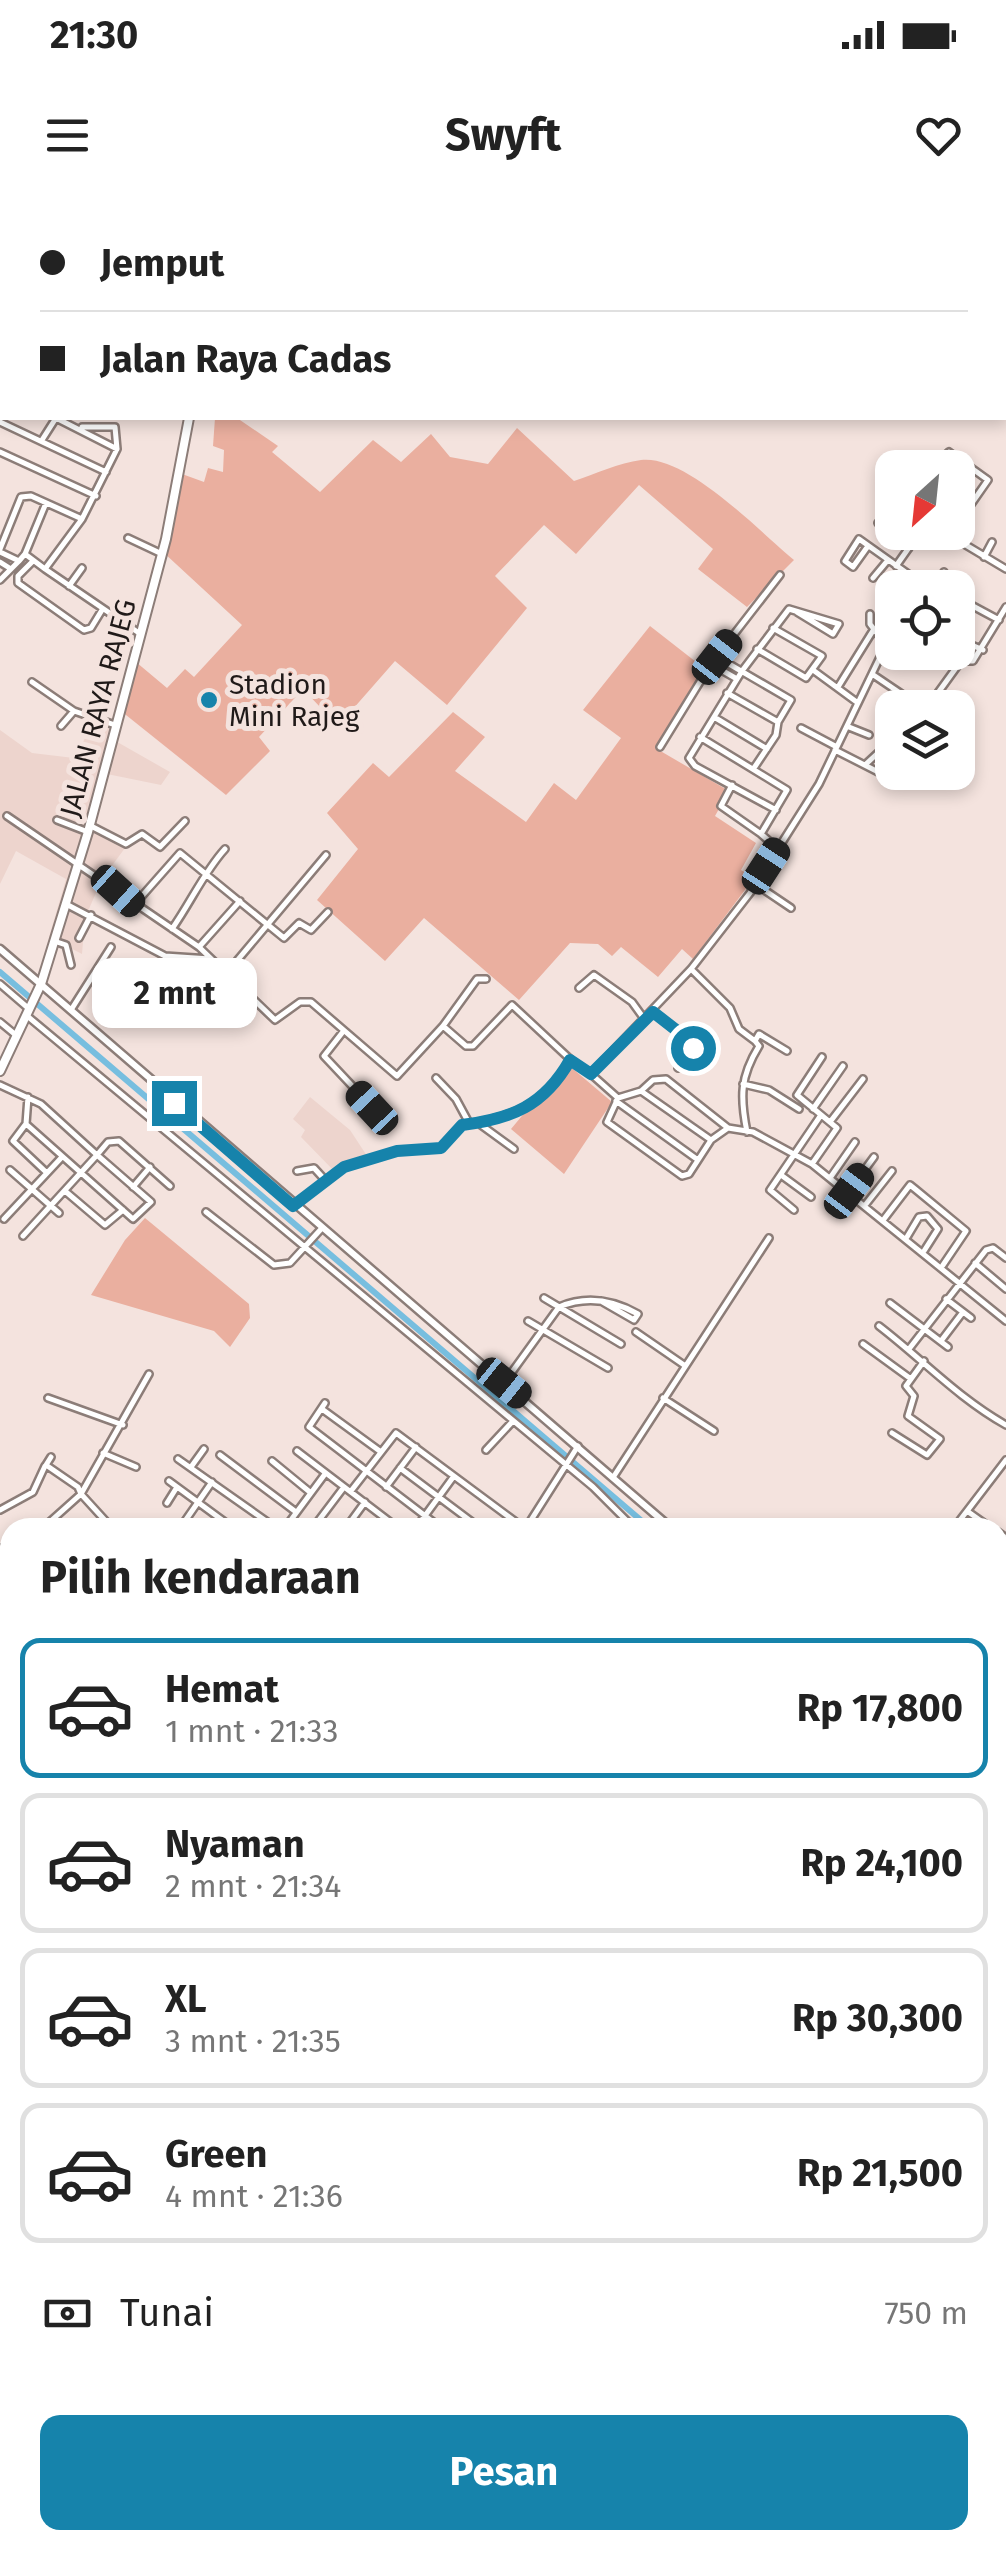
<!DOCTYPE html>
<html lang="id">
<head>
<meta charset="utf-8">
<style>
  :root { --surface:#fff; --page:#f2f2f2; --text:#222; --muted:#767676; --line:#e0e0e0; --accent:#1683ab }
  body { margin:0; font-family:"Fira Sans",sans-serif; background:var(--page); color:var(--text); height:100vh; display:flex; flex-direction:column; font-size:38px; white-space:nowrap }
  * { box-sizing:border-box; margin:0 }
  p { font-size:32px; color:var(--muted) }
  .icon { flex:none; width:55px; height:55px; fill:none; stroke:currentColor; stroke-width:2; stroke-linecap:round; stroke-linejoin:round }
  .map { position:relative; flex:1; overflow:hidden }
  .sheet { position:absolute; left:0px; top:1318px; width:1008px; height:1032px; display:flex; flex-direction:column; background:var(--surface); border-radius:30px 30px 0 0; box-shadow:0 5px 15px #0003 }
  .sheet>* { flex:none }
  .top-card { position:absolute; left:0px; top:0px; width:1008px; height:220px; box-shadow:0 5px 15px #0003; display:grid; align-content:center; height:220px; padding:0 40px; background:var(--surface) }
  .needle { width:65px; rotate:207deg }
  .tools { position:absolute; left:875px; top:250px; display:grid; gap:20px }
  .tools a { display:grid; place-items:center; width:100px; height:100px; border-radius:20px; background:var(--surface); box-shadow:0 5px 15px #0003; font-size:50px }
  .end { position:absolute; width:45px; height:45px; margin:-22px; border:12px solid #1683ab; background:#fff; box-shadow:0 0 0 5px #fff }
  .from { border-radius:50% }
  .bubble { position:absolute; height:70px; border-radius:20px; background:var(--surface); box-shadow:0 5px 15px #0003; font-size:32px; font-weight:700; line-height:70px; text-align:center }
  .car { position:absolute; width:30px; height:60px; margin:-30px -15px; border-radius:12px; box-shadow:0 0 8px 2px #0007; background:linear-gradient(#222 24%,#8ab4d8 0 40%,#222 0 76%,#8ab4d8 0 86%,#222 0) }
  .top-card b { display:flex; align-items:center; gap:35px; height:95px; font-size:38px }
  .top-card b+b { border-top:2px solid var(--line) }
  .top-card i { width:25px; height:25px; background:var(--text) }
  ul { padding:0; list-style:none }
  li { display:flex; align-items:center; gap:30px; height:140px; margin:0 20px 15px; padding:0 20px; border:5px solid var(--line); border-radius:20px }
  li div { flex:1 }
  li b { display:block; font-size:38px }
  li em { font-style:normal; font-weight:700 }
  li.selected { border-color:var(--accent) }
  li>.icon { width:90px; height:90px; stroke-width:1.5 }
  h2 { padding:0 40px; font-size:45px; line-height:120px }
  .pay { display:flex; align-items:center; gap:25px; height:110px; padding:0 40px; font-size:38px }
  .pay p { margin-inline-start:auto }
  .primary-button { display:flex; gap:20px; margin-top:auto; padding:20px 40px }
  .primary-button a { flex:1; height:115px; border-radius:20px; background:var(--accent); color:#fff; font-size:40px; font-weight:700; line-height:115px; text-align:center }
  .status { display:flex; justify-content:space-between; align-items:center; height:70px; padding:0 50px; background:var(--surface); direction:ltr }
  .status svg { height:28px; fill:currentColor }
  header { display:flex; justify-content:space-between; align-items:center; height:130px; padding:0 40px; background:var(--surface); font-size:45px; font-weight:700 }
  .map>svg:first-child { display:block }
  .built { fill:#edd4cd }
  .green { fill:#eaaf9f }
  .lines { fill:none; stroke-linecap:round; stroke-linejoin:round }
  .canal { stroke:#77bedf; stroke-width:6 }
  .minor-casing { stroke:#8c7d78; stroke-width:10 }
  .tertiary-casing { stroke:#8c7d78; stroke-width:11 }
  .secondary-casing { stroke:#8c7d78; stroke-width:12 }
  .minor { stroke:#fff; stroke-width:5 }
  .tertiary { stroke:#fff; stroke-width:6 }
  .secondary { stroke:#fff; stroke-width:8 }
  .route { stroke:#1683ab; stroke-width:12 }
  .poi-dot { fill:#1683ab; stroke:#f4e3de; stroke-width:4 }
  .labels { text-anchor:middle; dominant-baseline:central; stroke-width:10; stroke-linejoin:round; paint-order:stroke }
  .poi-label { font-size:28px; fill:#201a19; stroke:#f4e3de; text-anchor:start }
  .street-label { font-size:28px; fill:#201a19; stroke:#f4e3de }
</style>
</head>
<body>
<div class="status"><b>21:30</b><svg viewBox="0 0 49 12"><path d="M0 12V9h3v3zM5 12V6h3v6zM10 12V3h3v9zM15 12V0h3v12zM26 1h20v11H26zM47 4h2v5h-2z"/></svg></div>
<header><svg class="icon" aria-label="menu" viewBox="0 0 24 24"><path d="M4 6h16M4 12h16M4 18h16"/></svg>Swyft<svg class="icon" aria-label="heart" viewBox="0 0 24 24"><path d="M12 20l-8-8c-3-5 5-10 8-4 3-6 11-1 8 4z"/></svg></header>
<div class="map">
<svg width="1006" height="2349" viewBox="0 0 1006 2349">
  <rect width="100%" height="100%" fill="#f4e3de"/>
  <path class="built" d="M 94,522 L 107,522 L 112,539 L 170,572 L 161,585 L 107,574 L 93,627 L 128,644 L 102,679 L 85,718 L 82,754 L 49,737 L 66,679 L 16,651 L 0,684 L 0,530 L 32,553 L 74,558 Z
    M 310,897 L 350,930 L 371,962 L 337,974 L 301,937 L 305,930 L 293,919 Z"/>
  <path class="green" d="M 215,218 L 237,218 L 278,246 L 272,252 L 320,292 L 373,240 L 401,262 L 431,234 L 450,257 L 488,264 L 517,228 L 574,281 C 595,274 619,263 641,260 C 686,254 760,332 794,360 L 747,407 L 698,369 L 713,349 L 639,285 L 576,354 L 544,325 L 495,376 L 527,408 L 447,505 L 395,461 L 338,526 L 303,489 L 259,537 L 270,551 L 226,595 L 121,511 L 136,462 L 167,488 L 185,469 L 194,477 L 242,425 L 163,352 L 182,274 L 204,282 L 208,268 L 223,272 L 224,250 L 213,246 Z
    M 650,426 L 705,469 L 657,549 L 729,591 L 715,616 L 756,643 L 741,670 L 754,678 L 693,759 L 682,749 L 658,777 L 621,747 L 612,756 L 598,744 L 570,743 L 519,800 L 424,718 L 385,761 L 317,700 L 358,649 L 327,613 L 373,563 L 389,577 L 453,512 L 485,537 L 455,571 L 526,622 L 554,583 L 576,600 L 621,538 L 583,510 Z
    M 566,863 L 612,902 L 564,974 L 511,929 Z
    M 145,1018 L 249,1104 L 250,1118 L 230,1147 L 214,1131 L 91,1095 L 125,1040 Z"/>
  <g class="lines">
    <path class="canal" d="M 0,772 L 650,1328
      M 998,1622 L 1006,1629"/>
    <g class="minor-casing">
      <path id="minor" d="M 8,0 L 12,2
        M 52,0 L 55,2
        M 0,24 L 2,26
        M 0,55 L 2,57
        M 0,88 L 0,93
        M 1005,147 L 1006,146
        M 0,154 L 2,155
        M 0,222 L 106,272
        M 82,227 L 115,227 L 117,249
        M 42,240 L 56,218 L 117,249 L 82,319 L 45,369 L 139,433
        M 0,252 L 96,296
        M 932,268 L 949,252 L 988,280 L 958,323
        M 878,323 L 909,348
        M 944,332 L 1006,369
        M 128,338 L 162,354
        M 868,346 L 853,367 L 845,361 L 859,339 L 928,388
        M 0,349 L 21,297 L 31,296 L 82,319
        M 0,352 L 19,361 L 25,354 L 45,369
        M 25,354 L 46,303
        M 984,357 L 992,342
        M 33,361 L 18,376 L 18,383 L 84,430 L 91,428 L 102,410
        M 0,362 L 11,369
        M 896,366 L 920,332
        M 873,378 L 888,360
        M 0,380 L 19,361
        M 69,386 L 82,368
        M 935,388 L 944,372
        M 958,398 L 999,420
        M 870,414 L 870,424 L 887,446
        M 958,439 L 983,450
        M 757,449 L 806,478 L 822,456 L 773,428
        M 902,452 C 916,461 955,461 973,461 L 1006,407
        M 717,457 L 791,500 L 778,522
        M 711,464 L 737,479
        M 813,470 L 858,503
        M 872,474 L 909,499
        M 32,482 L 74,511 L 115,525
        M 838,487 L 874,429
        M 727,493 L 778,522 L 776,535 L 754,568
        M 927,508 L 961,461
        M 714,517 L 767,549
        M 61,526 L 74,511
        M 849,527 L 869,535
        M 801,528 L 835,546
        M 700,537 L 787,590 L 761,634 L 777,648
        M 660,547 L 711,464 L 780,375
        M 835,550 L 894,580
        M 866,564 L 892,540
        M 732,585 L 721,606 L 761,634
        M 776,610 L 695,566 L 689,558 L 742,471 L 789,409 L 839,424 L 833,434 L 797,412
        M 7,616 L 199,747 L 275,820 L 300,802 L 311,802 L 397,876 L 443,826 L 466,846 L 473,846 L 512,805 L 571,860
        M 57,620 L 88,632
        M 89,625 L 126,644 L 142,634 L 160,647 L 185,621
        M 754,683 L 791,708
        M 66,704 L 165,756 L 210,759
        M 134,705 L 180,653 L 284,738 L 299,723 L 311,730 L 328,712
        M 172,729 C 191,702 204,672 225,649
        M 79,738 L 91,715
        M 54,741 L 66,745 L 71,765
        M 199,747 L 240,701
        M 692,770 L 730,808 L 739,829 L 755,841
        M 225,775 L 326,655
        M 169,779 L 180,760
        M 0,784 L 28,808
        M 579,788 L 594,775 L 632,802 L 645,820
        M 71,810 L 111,747
        M 653,812 L 694,845 L 678,868
        M 26,815 L 593,1287 L 634,1328
        M 0,822 L 17,836
        M 443,826 L 477,779 L 486,779
        M 342,833 L 324,856 L 372,907
        M 591,874 L 618,898 L 607,922 L 682,976 L 689,974 L 711,940 L 728,928
        M 436,878 L 456,899 L 469,923
        M 743,884 L 769,890 L 799,909
        M 0,885 L 41,904 L 97,955 L 23,1036
        M 641,891 L 653,880 L 666,879 L 728,928 L 753,932 L 812,964 L 1006,1121
        M 28,897 L 26,924 L 133,1019 L 151,1002 L 97,955 L 108,942 L 119,941 L 170,986
        M 618,898 L 641,891 L 711,940
        M 616,901 L 698,960
        M 813,909 L 843,866
        M 830,922 L 863,879
        M 25,925 L 13,941 L 47,973
        M 481,925 L 514,949
        M 747,932 C 740,897 740,877 759,846 L 755,841 L 759,834 L 787,851
        M 812,964 L 837,928 L 797,895 L 822,857
        M 10,970 L 59,1013
        M 297,971 L 314,968 L 325,980
        M 781,975 L 811,997
        M 830,978 L 855,942
        M 133,987 L 150,967
        M 65,991 L 105,1025 L 123,1010
        M 849,991 L 874,957
        M 866,1004 L 892,971
        M 293,1006 L 344,967 L 397,951 L 441,948 L 462,925 C 511,918 543,906 571,860 L 591,874 L 691,769 L 750,693 L 819,584 L 883,451 L 892,446
        M 794,1010 L 770,990 L 821,915
        M 206,1012 L 274,1065 L 290,1063 L 322,1028
        M 4,1019 L 62,957
        M 884,1019 L 910,985 L 915,989 L 966,1031 L 943,1065
        M 907,1037 L 919,1017 L 927,1016 L 938,1029 L 924,1051
        M 975,1063 L 1006,1089
        M 544,1098 L 621,1144
        M 946,1099 L 971,1118
        M 890,1103 L 948,1147
        M 528,1121 L 608,1168
        M 879,1126 C 922,1159 958,1198 1006,1225
        M 636,1132 L 684,1165
        M 941,1141 L 963,1112
        M 863,1144 L 911,1179
        M 909,1149 L 986,1050 L 993,1048 L 1006,1058
        M 504,1183 L 559,1107 C 587,1095 613,1100 638,1114 L 634,1120 L 601,1101
        M 48,1198 L 123,1225
        M 663,1198 L 714,1231
        M 325,1203 L 309,1227 L 441,1328
        M 322,1209 L 381,1252
        M 892,1233 L 927,1255 L 940,1239 L 908,1216 L 914,1196 L 906,1186 L 924,1161
        M 486,1250 L 513,1221
        M 297,1251 L 398,1328
        M 103,1253 L 136,1267
        M 220,1255 L 296,1312
        M 51,1257 L 46,1265 L 78,1287 L 81,1294 L 149,1174
        M 178,1259 L 276,1328
        M 272,1261 L 311,1293
        M 191,1267 L 204,1249
        M 400,1268 L 480,1328
        M 614,1276 L 769,1038
        M 169,1281 L 233,1328
        M 386,1287 L 416,1247
        M 351,1291 L 396,1233 L 524,1328
        M 167,1303 L 177,1287
        M 0,1310 L 33,1292 L 45,1266
        M 967,1311 L 991,1328
        M 43,1328 L 81,1294 L 112,1328
        M 194,1328 L 185,1321 L 212,1282
        M 285,1328 L 325,1274
        M 313,1328 L 344,1287
        M 346,1328 L 365,1302
        M 416,1328 L 454,1276
        M 526,1328 L 578,1246
        M 954,1328 L 1006,1260
        M 998,1332 L 1006,1338
        M 0,1348 L 10,1361
        M 998,1477 L 1006,1469
        M 0,1498 L 7,1493
        M 998,1528 L 1005,1533
        M 0,1574 L 10,1567
        M 0,1653 L 10,1644
        M 10,1704 L 10,1716
        M 0,1819 L 10,1808
        M 0,1882 L 10,1870
        M 998,2048 L 1006,2054
        M 998,2091 L 1006,2095
        M 998,2137 L 1006,2142
        M 998,2187 L 1006,2191
        M 998,2307 L 1006,2311
        M 0,2329 L 10,2335 L 7,2349
        M 96,2340 L 117,2349
        M 288,2340 L 301,2349
        M 466,2340 L 481,2349
        M 563,2340 L 571,2349
        M 135,2344 L 146,2340 L 168,2349
        M 371,2349 L 376,2340
        M 397,2349 L 399,2340
        M 422,2349 L 424,2340
        M 493,2349 L 495,2340
        M 541,2349 L 542,2340
        M 937,2349 L 940,2340"/>
    </g>
    <g class="tertiary-casing">
      <path id="tertiary" d="M 0,749 L 671,1328
        M 998,1601 L 1006,1609"/>
    </g>
    <g class="secondary-casing">
      <path id="secondary" d="M 316,2 L 317,0
        M 0,871 L 41,784 L 88,632 L 166,339 L 189,218
        M 0,1597 L 10,1612
        M 191,2349 L 194,2340"/>
    </g>
    <use href="#minor" class="minor"/>
    <use href="#tertiary" class="tertiary"/>
    <use href="#secondary" class="secondary"/>
  </g>
  <g class="lines">
    <path class="route" d="M 174,903 L 293,1006 L 344,967 L 397,951 L 441,948 L 462,925 C 511,919 544,906 570,860 L 591,874 L 653,812 L 689,840 L 693,848"/>
  </g>
  <circle class="poi-dot" cx="209" cy="500" r="10"/>
  <g class="labels">
    <g class="poi-label">
      <text x="229" y="484">Stadion<tspan x="229" dy="32">Mini Rajeg</tspan></text>
    </g>
    <g class="street-label">
      <text transform="translate(98 508) rotate(-75)">JALAN RAYA RAJEG</text>
    </g>
  </g>
</svg>
<div class="tools">
<a><svg class="needle" viewBox="-14 -14 28 28"><path d="M0-13l5 13h-10z" fill="#e53935"/><path d="M0 13l5-13h-10z" fill="#767676"/></svg></a>
<a><svg class="icon" aria-label="locate" viewBox="0 0 24 24"><circle cx="12" cy="12" r="6"/><path d="M12 2v4M12 18v4M2 12h4M18 12h4"/></svg></a>
<a><svg class="icon" aria-label="layers" viewBox="0 0 24 24"><path d="M12 4l9 5-9 5-9-5zM3 14l9 5 9-5"/></svg></a>
</div>
<i class="end from" style="left:693px;top:848px"></i>
<i class="end" style="left:174px;top:903px"></i>
<div class="bubble" style="left:92px;top:758px;width:165px">2 mnt</div>
<i class="car" style="left:717px;top:457px;rotate:38deg"></i>
<i class="car" style="left:766px;top:666px;rotate:33deg"></i>
<i class="car" style="left:118px;top:691px;rotate:132deg"></i>
<i class="car" style="left:372px;top:908px;rotate:317deg"></i>
<i class="car" style="left:849px;top:991px;rotate:37deg"></i>
<i class="car" style="left:504px;top:1183px;rotate:129deg"></i>
<div class="top-card">
<b><i class="from"></i>Jemput</b>
<b><i></i>Jalan Raya Cadas</b>
</div>
<section class="sheet">
<h2>Pilih kendaraan</h2>
<ul>
<li class="selected"><svg class="icon" aria-label="car" viewBox="0 0 24 24"><path d="M5 17H2v-5l4-1 3-4h7l3 4 3 1v5h-3M9 17h6M6 11h13"/><circle cx="7" cy="17" r="2"/><circle cx="17" cy="17" r="2"/></svg><div><b>Hemat</b><p>1 mnt · 21:33</p></div><em>Rp 17,800</em></li>
<li><svg class="icon" aria-label="car" viewBox="0 0 24 24"><path d="M5 17H2v-5l4-1 3-4h7l3 4 3 1v5h-3M9 17h6M6 11h13"/><circle cx="7" cy="17" r="2"/><circle cx="17" cy="17" r="2"/></svg><div><b>Nyaman</b><p>2 mnt · 21:34</p></div><em>Rp 24,100</em></li>
<li><svg class="icon" aria-label="car" viewBox="0 0 24 24"><path d="M5 17H2v-5l4-1 3-4h7l3 4 3 1v5h-3M9 17h6M6 11h13"/><circle cx="7" cy="17" r="2"/><circle cx="17" cy="17" r="2"/></svg><div><b>XL</b><p>3 mnt · 21:35</p></div><em>Rp 30,300</em></li>
<li><svg class="icon" aria-label="car" viewBox="0 0 24 24"><path d="M5 17H2v-5l4-1 3-4h7l3 4 3 1v5h-3M9 17h6M6 11h13"/><circle cx="7" cy="17" r="2"/><circle cx="17" cy="17" r="2"/></svg><div><b>Green</b><p>4 mnt · 21:36</p></div><em>Rp 21,500</em></li>
</ul>
<div class="pay"><svg class="icon" aria-label="cash" viewBox="0 0 24 24"><path d="M3 7h18v10H3z"/><circle cx="12" cy="12" r="2"/></svg>Tunai<p>750 m</p></div>
<div class="primary-button"><a>Pesan</a></div>
</section>
</div>
</body>
</html>
